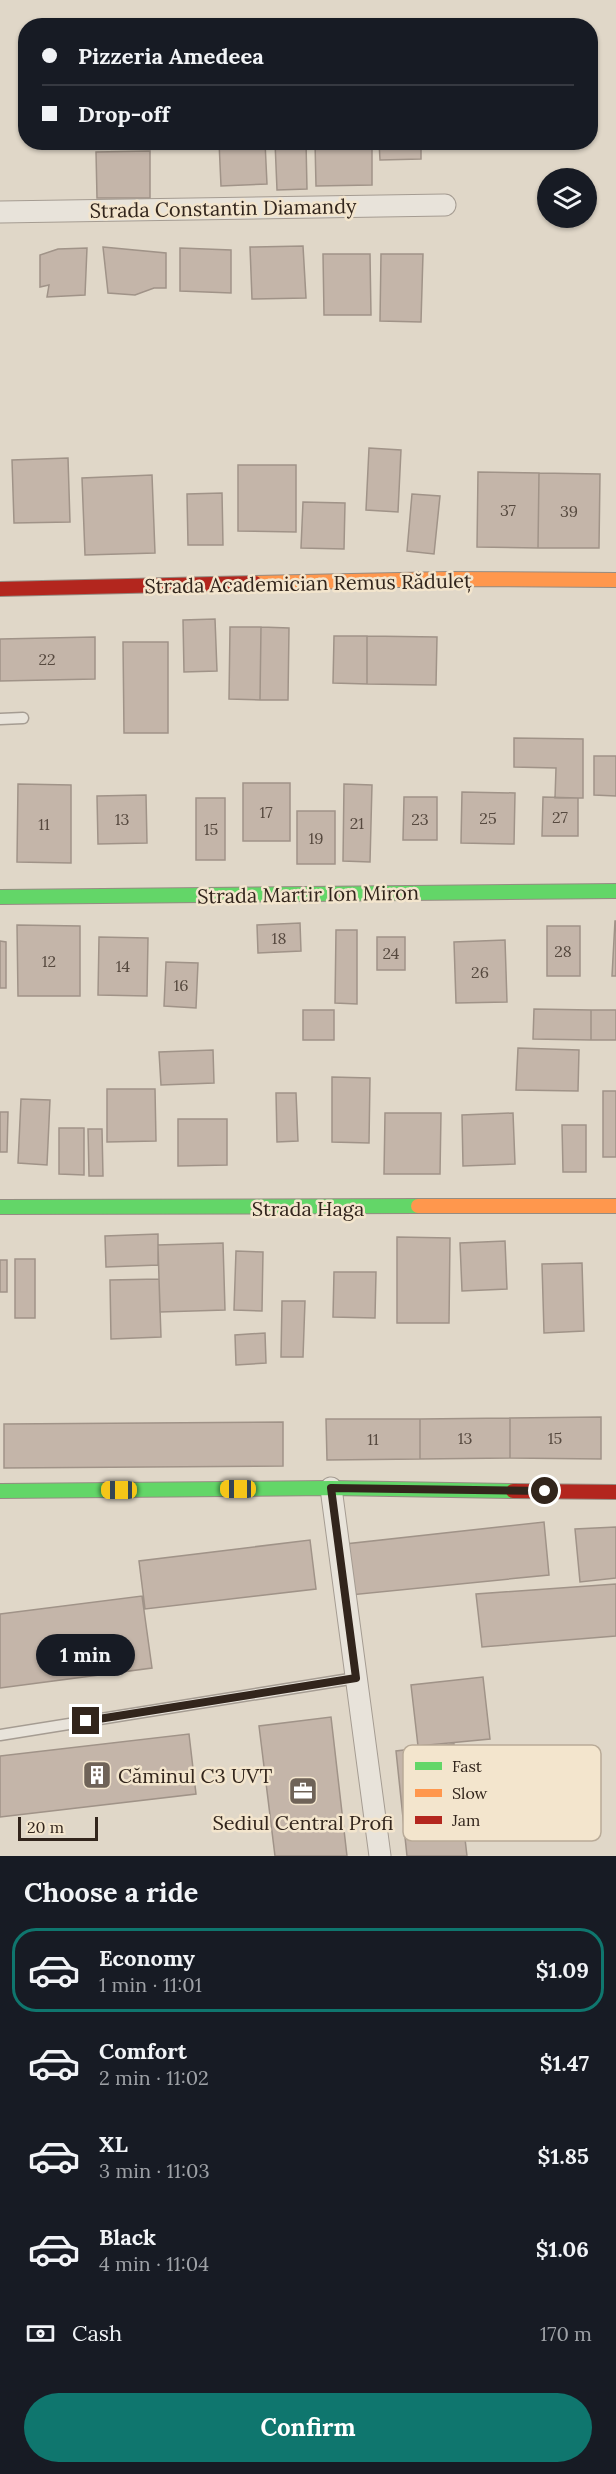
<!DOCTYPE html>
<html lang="en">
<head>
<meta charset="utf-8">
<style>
  :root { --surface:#171b24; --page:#242831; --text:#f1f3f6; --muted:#9ea1a6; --line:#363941; --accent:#0f766e }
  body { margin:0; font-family:Lora,serif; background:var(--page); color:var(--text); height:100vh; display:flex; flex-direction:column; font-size:22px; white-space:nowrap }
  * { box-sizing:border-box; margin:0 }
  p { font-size:20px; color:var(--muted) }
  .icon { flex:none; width:33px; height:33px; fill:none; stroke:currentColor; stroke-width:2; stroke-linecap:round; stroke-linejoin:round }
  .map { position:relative; height:1856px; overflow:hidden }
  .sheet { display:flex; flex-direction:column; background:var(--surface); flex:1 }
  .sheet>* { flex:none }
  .banner { position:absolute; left:18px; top:18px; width:580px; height:132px; border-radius:24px; box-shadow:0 2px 4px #0004; display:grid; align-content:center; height:132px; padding:0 24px; background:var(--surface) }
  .buttons { position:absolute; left:537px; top:168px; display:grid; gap:12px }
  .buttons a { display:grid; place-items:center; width:60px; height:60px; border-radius:50%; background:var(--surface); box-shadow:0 2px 4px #0004; font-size:30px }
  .scale { position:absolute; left:18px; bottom:15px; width:80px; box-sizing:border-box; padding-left:6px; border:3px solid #32251c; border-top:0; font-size:16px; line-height:21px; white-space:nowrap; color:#32251c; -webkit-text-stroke:4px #f3e5cd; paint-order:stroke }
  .end { position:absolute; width:27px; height:27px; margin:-14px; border:8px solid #32251c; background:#fff; box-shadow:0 0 0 3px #fff }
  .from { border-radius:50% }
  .bubble { position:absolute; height:42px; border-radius:21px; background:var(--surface); box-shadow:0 2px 4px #0004; font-size:20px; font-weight:700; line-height:42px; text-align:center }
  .car { position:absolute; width:18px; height:36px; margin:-18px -9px; border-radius:8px; box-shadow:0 0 4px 2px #0007; background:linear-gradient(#f5c518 24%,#345 0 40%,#f5c518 0 76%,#345 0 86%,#f5c518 0) }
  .banner b { display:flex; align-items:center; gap:21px; height:57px; font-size:22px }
  .banner b+b { border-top:2px solid var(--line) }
  .banner i { width:15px; height:15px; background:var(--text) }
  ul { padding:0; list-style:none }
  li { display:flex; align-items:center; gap:18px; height:84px; margin:0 12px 9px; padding:0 12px; border:3px solid transparent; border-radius:24px }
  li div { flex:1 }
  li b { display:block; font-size:22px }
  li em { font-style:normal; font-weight:700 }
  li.on { border-color:var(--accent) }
  li>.icon { width:54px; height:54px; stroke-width:1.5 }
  h2 { padding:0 24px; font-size:27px; line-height:72px }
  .pay { display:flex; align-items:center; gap:15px; height:66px; padding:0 24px; font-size:22px }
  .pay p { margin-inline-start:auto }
  .button { display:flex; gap:12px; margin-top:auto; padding:12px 24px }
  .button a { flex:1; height:69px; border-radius:36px; background:var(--accent); color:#fff; font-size:24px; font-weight:700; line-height:69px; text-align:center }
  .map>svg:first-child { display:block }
  .building { fill:#c4b5a9; stroke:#a09388; stroke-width:1.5 }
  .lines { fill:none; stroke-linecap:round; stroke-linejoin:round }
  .lane-casing { stroke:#a59c92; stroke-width:13 }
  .street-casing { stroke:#a59c92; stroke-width:23 }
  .fast-casing { stroke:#958c82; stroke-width:16 }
  .slow-casing { stroke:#958c82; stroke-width:16 }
  .jam-casing { stroke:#958c82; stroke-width:16 }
  .lane { stroke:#e8e3da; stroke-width:10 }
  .street { stroke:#e8e3da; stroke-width:21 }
  .fast { stroke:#63d668; stroke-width:14 }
  .slow { stroke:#ff974d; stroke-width:14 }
  .jam { stroke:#b3261e; stroke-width:14 }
  .route { stroke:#32251c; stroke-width:8 }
  .labels { text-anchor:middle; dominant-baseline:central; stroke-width:5; stroke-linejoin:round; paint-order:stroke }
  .number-label { font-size:16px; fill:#56493f }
  .street-label { font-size:20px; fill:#32251c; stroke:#f3e5cd }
  .poi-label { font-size:20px; fill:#32251c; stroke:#f3e5cd; text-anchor:start }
  .key { fill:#f3e5cd; stroke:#b9ab98; stroke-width:1.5 }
  .key-label { font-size:16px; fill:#32251c }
</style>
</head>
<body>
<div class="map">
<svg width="616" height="1856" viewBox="0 0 616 1856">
  <rect width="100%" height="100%" fill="#e0d7c8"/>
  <path class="building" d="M 219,142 L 265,142 L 267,184 L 221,186 Z
    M 275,142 L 306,142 L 307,189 L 277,190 Z
    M 315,142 L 372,142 L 372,185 L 316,186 Z
    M 379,142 L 421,142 L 421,159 L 380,160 Z
    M 150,151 L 150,198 L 97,198 L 96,152 Z
    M 303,246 L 306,298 L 252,299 L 250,247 Z
    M 103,247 L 166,253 L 166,288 L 154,288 L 135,295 L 108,293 Z
    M 87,248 L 85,295 L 47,297 L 49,285 L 40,287 L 40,255 L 58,249 Z
    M 180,248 L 231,250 L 231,293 L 180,291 Z
    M 323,254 L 370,254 L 371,315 L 324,315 Z
    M 381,254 L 423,254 L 421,322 L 380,321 Z
    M 369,448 L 401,450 L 398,512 L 366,510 Z
    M 68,458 L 70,522 L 14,523 L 12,460 Z
    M 238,465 L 296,465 L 296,532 L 238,531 Z
    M 478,472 L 539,473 L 538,548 L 477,547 Z
    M 539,473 L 600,474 L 599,548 L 538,548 Z
    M 152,475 L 155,553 L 85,555 L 82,478 Z
    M 222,493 L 223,545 L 188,545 L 187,494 Z
    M 412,494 L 440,496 L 434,554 L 407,551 Z
    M 303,502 L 345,503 L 344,549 L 301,548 Z
    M 215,619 L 217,671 L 184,672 L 183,620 Z
    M 230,627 L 261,627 L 260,700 L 229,699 Z
    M 261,627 L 289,628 L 288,700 L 260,700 Z
    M 334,636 L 367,636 L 367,684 L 333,683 Z
    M 367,636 L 437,637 L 436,685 L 367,684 Z
    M 95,637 L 95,679 L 0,681 L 0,639 Z
    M 123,642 L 168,642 L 168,733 L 124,733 Z
    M 514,738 L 583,739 L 583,798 L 555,798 L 556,768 L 514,767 Z
    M 594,756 L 616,756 L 616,796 L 594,795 Z
    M 243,783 L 290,783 L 290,841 L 243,841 Z
    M 18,784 L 71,785 L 71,863 L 17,862 Z
    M 344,784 L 372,785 L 370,862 L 343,861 Z
    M 462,792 L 515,793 L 514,844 L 461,843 Z
    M 146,795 L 147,843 L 98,844 L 97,796 Z
    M 404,797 L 437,797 L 437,840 L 403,840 Z
    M 543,797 L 578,798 L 578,836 L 542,836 Z
    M 196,798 L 225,798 L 225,860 L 196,860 Z
    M 297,811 L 335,811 L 335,864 L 297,864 Z
    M 615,921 L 616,921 L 616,976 L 612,976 Z
    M 300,923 L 301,951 L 258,953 L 257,925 Z
    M 17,925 L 80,926 L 80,996 L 18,996 Z
    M 547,926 L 580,926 L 580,976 L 547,976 Z
    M 336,930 L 357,930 L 357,1004 L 335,1003 Z
    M 99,937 L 148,938 L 147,996 L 98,995 Z
    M 377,937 L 405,937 L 405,970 L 377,970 Z
    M 505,940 L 507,1002 L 456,1003 L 454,942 Z
    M 0,941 L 6,942 L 6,988 L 0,988 Z
    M 166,962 L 198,963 L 196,1008 L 164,1006 Z
    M 534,1009 L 591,1010 L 591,1040 L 533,1039 Z
    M 303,1010 L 334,1010 L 334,1040 L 303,1040 Z
    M 591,1010 L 616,1010 L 616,1040 L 591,1040 Z
    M 518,1048 L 579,1050 L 578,1091 L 516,1090 Z
    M 213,1050 L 214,1083 L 161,1085 L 159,1052 Z
    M 332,1077 L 370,1078 L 369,1143 L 332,1142 Z
    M 107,1089 L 155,1089 L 156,1141 L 107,1142 Z
    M 603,1091 L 616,1091 L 616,1157 L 603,1157 Z
    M 276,1093 L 296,1093 L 298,1141 L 277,1142 Z
    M 21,1099 L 50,1100 L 47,1165 L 18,1163 Z
    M 0,1112 L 8,1112 L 7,1152 L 0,1152 Z
    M 385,1113 L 441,1113 L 440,1174 L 384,1174 Z
    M 513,1113 L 515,1164 L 463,1166 L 462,1115 Z
    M 178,1119 L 227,1119 L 227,1165 L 178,1166 Z
    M 562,1125 L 586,1125 L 586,1172 L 563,1172 Z
    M 59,1128 L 84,1128 L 84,1175 L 59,1174 Z
    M 88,1129 L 102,1129 L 103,1176 L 89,1176 Z
    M 158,1234 L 158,1265 L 106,1267 L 105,1236 Z
    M 397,1237 L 450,1238 L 449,1323 L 397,1323 Z
    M 505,1241 L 507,1289 L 462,1291 L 460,1243 Z
    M 223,1243 L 225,1310 L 160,1312 L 158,1245 Z
    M 236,1251 L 263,1252 L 262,1311 L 234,1310 Z
    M 15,1259 L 35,1259 L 35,1318 L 15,1318 Z
    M 0,1260 L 7,1260 L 7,1292 L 0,1292 Z
    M 582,1263 L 584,1331 L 544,1333 L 542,1264 Z
    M 334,1272 L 376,1272 L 375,1318 L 333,1317 Z
    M 159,1279 L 161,1337 L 111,1339 L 110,1280 Z
    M 282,1301 L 305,1301 L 303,1357 L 281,1357 Z
    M 265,1333 L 266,1363 L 236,1365 L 235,1335 Z
    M 601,1417 L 601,1459 L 510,1458 L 510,1418 Z
    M 510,1418 L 510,1458 L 420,1459 L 420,1419 Z
    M 326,1419 L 420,1419 L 420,1459 L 327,1460 Z
    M 283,1422 L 283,1466 L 4,1468 L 4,1424 Z
    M 544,1522 L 549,1575 L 350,1595 L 345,1544 Z
    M 616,1527 L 616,1578 L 580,1582 L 575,1529 Z
    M 310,1540 L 316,1589 L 145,1609 L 139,1561 Z
    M 616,1584 L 616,1636 L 482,1647 L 476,1594 Z
    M 142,1596 L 152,1668 L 0,1688 L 0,1614 Z
    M 483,1677 L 490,1739 L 418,1746 L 411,1685 Z
    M 331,1717 L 347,1856 L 275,1856 L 259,1726 Z
    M 189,1734 L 196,1794 L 0,1817 L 0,1756 Z
    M 454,1744 L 467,1856 L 407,1856 L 396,1751 Z"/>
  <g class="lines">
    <g class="lane-casing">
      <path id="lane" d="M 0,719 L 23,718
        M 0,1735 L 356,1678"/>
    </g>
    <g class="street-casing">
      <path id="street" d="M 0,212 L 445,205
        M 331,1488 L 380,1856"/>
    </g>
    <g class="fast-casing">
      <path id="fast" d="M 0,897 L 616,891
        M 0,1207 L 418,1206
        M 0,1491 L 331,1488 L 513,1491"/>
    </g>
    <g class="slow-casing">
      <path id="slow" d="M 255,583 L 447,579 L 616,580
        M 418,1206 L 616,1206"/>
    </g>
    <g class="jam-casing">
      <path id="jam" d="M 0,589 L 255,583
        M 513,1491 L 616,1492"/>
    </g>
    <use href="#lane" class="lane"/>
    <use href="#street" class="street"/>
    <use href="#fast" class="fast"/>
    <use href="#slow" class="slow"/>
    <use href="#jam" class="jam"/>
  </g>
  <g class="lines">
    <path class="route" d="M 86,1721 L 356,1678 L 331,1488 L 545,1491"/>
  </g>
  <defs>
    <g id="building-square" transform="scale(1.5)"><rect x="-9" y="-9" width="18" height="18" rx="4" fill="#6f6358" stroke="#f3e5cd"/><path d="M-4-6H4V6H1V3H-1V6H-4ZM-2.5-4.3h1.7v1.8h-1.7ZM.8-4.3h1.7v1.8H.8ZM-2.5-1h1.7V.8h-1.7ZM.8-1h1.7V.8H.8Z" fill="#fff"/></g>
    <g id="office-square" transform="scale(1.5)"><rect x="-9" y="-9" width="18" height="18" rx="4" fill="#6f6358" stroke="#f3e5cd"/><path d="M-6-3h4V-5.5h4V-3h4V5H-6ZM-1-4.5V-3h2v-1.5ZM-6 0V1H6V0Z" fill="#fff"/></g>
  </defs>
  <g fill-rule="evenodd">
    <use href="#building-square" x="97" y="1775"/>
    <use href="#office-square" x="303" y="1791"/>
  </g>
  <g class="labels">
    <g class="number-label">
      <text x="508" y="510">37</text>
      <text x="569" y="511">39</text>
      <text x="47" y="659">22</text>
      <text x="266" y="812">17</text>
      <text x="560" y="817">27</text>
      <text x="488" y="818">25</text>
      <text x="122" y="819">13</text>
      <text x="420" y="819">23</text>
      <text x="357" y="823">21</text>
      <text x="44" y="824">11</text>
      <text x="211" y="829">15</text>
      <text x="316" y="838">19</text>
      <text x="279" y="938">18</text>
      <text x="563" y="951">28</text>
      <text x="391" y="953">24</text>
      <text x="49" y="961">12</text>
      <text x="123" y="966">14</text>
      <text x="480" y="972">26</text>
      <text x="181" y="985">16</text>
      <text x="465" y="1438">13</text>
      <text x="555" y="1438">15</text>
      <text x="373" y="1439">11</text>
    </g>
    <g class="street-label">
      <text transform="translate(223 208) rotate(-1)">Strada Constantin Diamandy</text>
      <text transform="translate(308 583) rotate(-1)">Strada Academician Remus Răduleț</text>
      <text transform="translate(308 894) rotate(-1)">Strada Martir Ion Miron</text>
      <text x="308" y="1208">Strada Haga</text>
    </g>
    <g class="poi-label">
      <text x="118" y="1775">Căminul C3 UVT</text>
      <text x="303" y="1822" text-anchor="middle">Sediul Central Profi</text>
    </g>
  </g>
  <rect x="403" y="1745" width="198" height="96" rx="9" class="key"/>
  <rect x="415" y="1762" width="27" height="8" fill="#63d668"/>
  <rect x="415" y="1789" width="27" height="8" fill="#ff974d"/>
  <rect x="415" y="1816" width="27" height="8" fill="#b3261e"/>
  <g class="key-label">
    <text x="452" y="1772">Fast</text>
    <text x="452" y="1799">Slow</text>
    <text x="452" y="1826">Jam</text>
  </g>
</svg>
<div class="buttons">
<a><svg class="icon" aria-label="layers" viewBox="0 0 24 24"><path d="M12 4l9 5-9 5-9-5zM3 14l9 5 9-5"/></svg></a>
</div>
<div class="scale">20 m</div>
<i class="end from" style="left:545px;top:1491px"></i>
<i class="end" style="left:86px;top:1721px"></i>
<div class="bubble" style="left:36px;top:1634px;width:99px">1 min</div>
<i class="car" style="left:238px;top:1489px;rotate:270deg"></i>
<i class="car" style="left:119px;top:1490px;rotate:270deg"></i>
<div class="banner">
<b><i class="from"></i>Pizzeria Amedeea</b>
<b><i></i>Drop-off</b>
</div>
</div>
<section class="sheet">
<h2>Choose a ride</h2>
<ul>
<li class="on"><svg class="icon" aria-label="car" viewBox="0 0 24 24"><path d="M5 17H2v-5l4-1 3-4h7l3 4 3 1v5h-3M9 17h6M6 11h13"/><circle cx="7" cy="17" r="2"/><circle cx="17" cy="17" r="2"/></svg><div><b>Economy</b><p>1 min · 11:01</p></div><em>$1.09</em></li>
<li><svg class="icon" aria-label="car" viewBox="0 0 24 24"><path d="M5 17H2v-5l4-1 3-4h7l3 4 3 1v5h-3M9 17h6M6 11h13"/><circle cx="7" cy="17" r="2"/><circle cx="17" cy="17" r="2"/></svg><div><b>Comfort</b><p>2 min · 11:02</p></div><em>$1.47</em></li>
<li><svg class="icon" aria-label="car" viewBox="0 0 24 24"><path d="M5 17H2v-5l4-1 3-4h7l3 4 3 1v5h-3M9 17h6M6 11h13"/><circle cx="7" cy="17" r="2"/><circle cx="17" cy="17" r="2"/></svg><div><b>XL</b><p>3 min · 11:03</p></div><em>$1.85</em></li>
<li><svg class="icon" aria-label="car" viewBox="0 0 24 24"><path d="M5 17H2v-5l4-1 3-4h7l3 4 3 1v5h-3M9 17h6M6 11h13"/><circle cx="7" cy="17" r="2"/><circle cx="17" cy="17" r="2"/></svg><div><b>Black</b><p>4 min · 11:04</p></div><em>$1.06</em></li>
</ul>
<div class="pay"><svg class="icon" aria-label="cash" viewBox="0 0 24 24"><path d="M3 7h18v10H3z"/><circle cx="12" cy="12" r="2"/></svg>Cash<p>170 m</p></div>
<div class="button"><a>Confirm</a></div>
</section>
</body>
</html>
